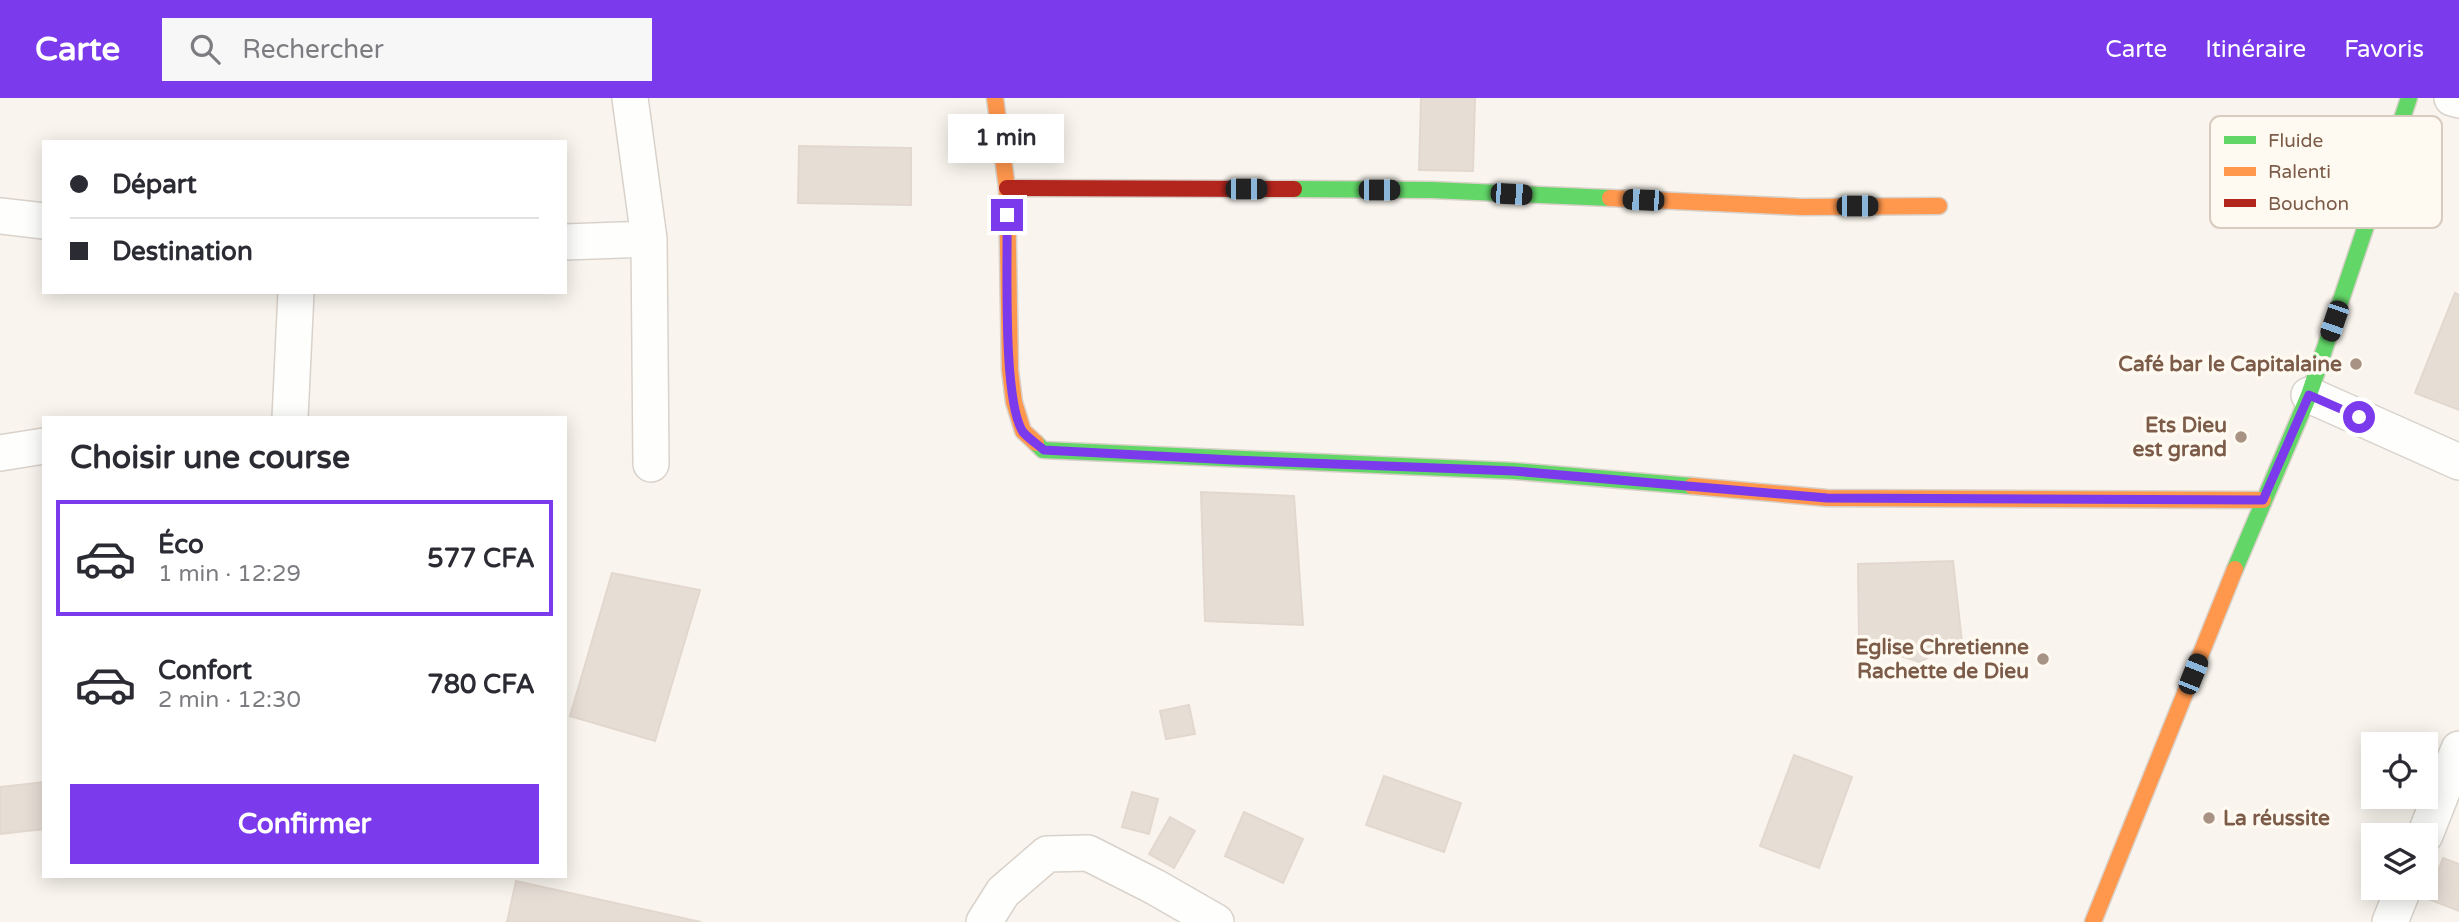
<!DOCTYPE html>
<html lang="fr">
<head>
<meta charset="utf-8">
<style>
  :root { --surface:#fff; --page:#f7f7f7; --text:#2b2b33; --muted:#7c7c81; --line:#e1e1e2; --accent:#7c3aed }
  body { margin:0; font-family:"Varela Round",sans-serif; background:var(--page); color:var(--text); height:100vh; display:flex; flex-direction:column; font-size:26px; white-space:nowrap }
  * { box-sizing:border-box; margin:0 }
  p { font-size:23px; color:var(--muted) }
  .icon { flex:none; width:38px; height:38px; fill:none; stroke:currentColor; stroke-width:2; stroke-linecap:round; stroke-linejoin:round }
  .map { position:relative; flex:1; overflow:hidden }
  .sheet { position:absolute; left:42px; top:318px; width:525px; height:462px; display:flex; flex-direction:column; background:var(--surface); border-radius:0px; box-shadow:0 4px 18px #0003 }
  .sheet>* { flex:none }
  .guide { position:absolute; left:42px; top:42px; width:525px; height:154px; border-radius:0px; box-shadow:0 4px 18px #0003; display:grid; align-content:center; height:154px; padding:0 28px; background:var(--surface) }
  .controls { position:absolute; left:2361px; top:634px; display:grid; gap:14px }
  .controls a { display:grid; place-items:center; width:77px; height:77px; border-radius:0px; background:var(--surface); box-shadow:0 4px 18px #0003; font-size:35px }
  .end { position:absolute; width:32px; height:32px; margin:-16px; border:9px solid #7c3aed; background:#fff; box-shadow:0 0 0 4px #fff }
  .from { border-radius:50% }
  .bubble { position:absolute; height:49px; border-radius:0px; background:var(--surface); box-shadow:0 4px 18px #0003; font-size:23px; font-weight:800; line-height:49px; text-align:center }
  .car { position:absolute; width:21px; height:42px; margin:-21px -10px; border-radius:9px; box-shadow:0 0 5px 2px #0007; background:linear-gradient(#222 24%,#8ab4d8 0 40%,#222 0 76%,#8ab4d8 0 86%,#222 0) }
  .guide b { display:flex; align-items:center; gap:24px; height:66px; font-size:26px }
  .guide b+b { border-top:2px solid var(--line) }
  .guide i { width:18px; height:18px; background:var(--text) }
  ul { padding:0; list-style:none }
  li { display:flex; align-items:center; gap:21px; height:116px; margin:0 14px 10px; padding:0 14px; border:4px solid transparent; border-radius:0px }
  li div { flex:1 }
  li b { display:block; font-size:26px }
  li em { font-style:normal; font-weight:800 }
  li.selected { border-color:var(--accent) }
  li>.icon { width:63px; height:63px; stroke-width:1.5 }
  h2 { padding:0 28px; font-size:32px; line-height:84px }
  .action { display:flex; gap:14px; margin-top:auto; padding:14px 28px }
  .action a { flex:1; height:80px; border-radius:0px; background:var(--accent); color:#fff; font-size:28px; font-weight:800; line-height:80px; text-align:center }
  header { display:flex; align-items:center; gap:42px; box-sizing:border-box; height:98px; padding:0 35px; background:var(--accent); color:#fff }
  header strong { font-size:33px }
  nav { display:flex; gap:38px; margin-inline-start:auto; font-size:24px }
  .search { width:490px; height:63px; background:var(--page); display:flex; align-items:center; gap:18px; box-sizing:border-box; padding:0 24px; border-radius:0px; color:var(--muted); font-size:26px }
  .map>svg:first-child { display:block }
  .building { fill:#e6ddd5; stroke:#e3d8cf; stroke-width:2 }
  .lines { fill:none; stroke-linecap:round; stroke-linejoin:round }
  .street-casing { stroke:#d9d2cb; stroke-width:38 }
  .fast-casing { stroke:#d9d1c9; stroke-width:19 }
  .slow-casing { stroke:#d9d1c9; stroke-width:19 }
  .jam-casing { stroke:#d9d1c9; stroke-width:19 }
  .street { stroke:#fefefc; stroke-width:35 }
  .fast { stroke:#63d668; stroke-width:16 }
  .slow { stroke:#ff974d; stroke-width:16 }
  .jam { stroke:#b3261e; stroke-width:16 }
  .route { stroke:#7c3aed; stroke-width:9 }
  .poi-dot { fill:#a89283; stroke:#fffaf1; stroke-width:2.5 }
  .labels { text-anchor:middle; dominant-baseline:central; stroke-width:7; stroke-linejoin:round; paint-order:stroke }
  .poi-label { font-size:21px; font-weight:bold; fill:#7c5c49; stroke:#fffaf1; text-anchor:end }
  .key { fill:#fffaf1; stroke:#d8cbbf; stroke-width:2 }
  .key-label { font-size:19px; fill:#7c5c49 }
</style>
</head>
<body>
<header>
<strong>Carte</strong>
<div class="search"><svg class="icon" aria-label="search" viewBox="0 0 24 24"><circle cx="10" cy="10" r="6"/><path d="M15 15l6 6"/></svg>Rechercher</div>
<nav><a>Carte</a><a>Itinéraire</a><a>Favoris</a></nav>
</header>
<div class="map">
<svg width="2459" height="824" viewBox="0 0 2459 824">
  <rect width="100%" height="100%" fill="#f9f5ee"/>
  <path class="building" d="M 1421,0 L 1475,0 L 1473,73 L 1419,72 Z
    M 799,48 L 911,50 L 911,107 L 798,105 Z
    M 2455,195 L 2459,197 L 2459,312 L 2415,295 Z
    M 1201,394 L 1294,398 L 1303,527 L 1205,523 Z
    M 1953,463 L 1962,544 L 1919,564 L 1859,544 L 1858,466 Z
    M 612,475 L 700,492 L 655,643 L 570,618 Z
    M 1189,607 L 1195,636 L 1166,641 L 1160,613 Z
    M 1794,657 L 1852,679 L 1819,770 L 1760,748 Z
    M 1384,678 L 1461,705 L 1444,754 L 1366,727 Z
    M 44,684 L 44,731 L 0,736 L 0,689 Z
    M 1132,694 L 1158,701 L 1149,736 L 1122,729 Z
    M 1244,714 L 1303,741 L 1283,785 L 1225,758 Z
    M 1170,719 L 1195,733 L 1174,770 L 1149,756 Z
    M 2443,760 L 2459,766 L 2459,813 L 2428,801 Z
    M 516,783 L 701,824 L 507,824 Z"/>
  <g class="lines">
    <g class="street-casing">
      <path id="street" d="M 630,0 L 649,141 L 651,366
        M 2452,0 L 2459,2
        M 0,118 L 44,123
        M 565,144 L 649,141
        M 2309,297 L 2459,364
        M 290,320 L 296,194
        M 0,355 L 44,348
        M 2425,737 L 2459,651
        M 984,824 L 1003,794 L 1047,756 L 1088,755 L 1155,789 L 1216,824
        M 2390,824 L 2404,789"/>
    </g>
    <g class="fast-casing">
      <path id="fast" d="M 1294,91 L 1432,92 L 1610,100
        M 1036,345 L 1043,352 L 1514,373 L 1692,388
        M 2235,471 L 2309,297 L 2409,0"/>
    </g>
    <g class="slow-casing">
      <path id="slow" d="M 995,0 L 1007,90 L 1010,272 L 1014,304 L 1023,333 L 1036,345
        M 1610,100 L 1802,109 L 1939,108
        M 1692,388 L 1827,400 L 2263,402
        M 2093,824 L 2235,471"/>
    </g>
    <g class="jam-casing">
      <path id="jam" d="M 1007,90 L 1294,91"/>
    </g>
    <use href="#street" class="street"/>
    <use href="#fast" class="fast"/>
    <use href="#slow" class="slow"/>
    <use href="#jam" class="jam"/>
  </g>
  <g class="lines">
    <path class="route" d="M 1007,117 C 1008,161 1002,302 1023,334 C 1028,340 1037,346 1044,352 L 1233,362 L 1514,373 L 1827,400 L 2263,402 L 2309,297 L 2359,319"/>
  </g>
  <g class="poi-dot">
    <circle cx="2356" cy="266" r="7"/>
    <circle cx="2241" cy="339" r="7"/>
    <circle cx="2043" cy="561" r="7"/>
    <circle cx="2209" cy="720" r="7"/>
  </g>
  <g class="labels">
    <g class="poi-label">
      <text x="2342" y="266">Café bar le Capitalaine</text>
      <text x="2227" y="327">Ets Dieu<tspan x="2227" dy="24">est grand</tspan></text>
      <text x="2029" y="549">Eglise Chretienne<tspan x="2029" dy="24">Rachette de Dieu</tspan></text>
      <text x="2223" y="720" text-anchor="start">La réussite</text>
    </g>
  </g>
  <rect x="2210" y="18" width="232" height="112" rx="10" class="key"/>
  <rect x="2224" y="38" width="32" height="8" fill="#63d668"/>
  <rect x="2224" y="69" width="32" height="9" fill="#ff974d"/>
  <rect x="2224" y="101" width="32" height="8" fill="#b3261e"/>
  <g class="key-label">
    <text x="2268" y="49">Fluide</text>
    <text x="2268" y="80">Ralenti</text>
    <text x="2268" y="112">Bouchon</text>
  </g>
</svg>
<div class="controls">
<a><svg class="icon" aria-label="locate" viewBox="0 0 24 24"><circle cx="12" cy="12" r="6"/><path d="M12 2v4M12 18v4M2 12h4M18 12h4"/></svg></a>
<a><svg class="icon" aria-label="layers" viewBox="0 0 24 24"><path d="M12 4l9 5-9 5-9-5zM3 14l9 5 9-5"/></svg></a>
</div>
<i class="end from" style="left:2359px;top:319px"></i>
<i class="end" style="left:1007px;top:117px"></i>
<div class="bubble" style="left:948px;top:16px;width:116px">1 min</div>
<i class="car" style="left:1246px;top:91px;rotate:90deg"></i>
<i class="car" style="left:1379px;top:92px;rotate:90deg"></i>
<i class="car" style="left:1511px;top:96px;rotate:93deg"></i>
<i class="car" style="left:1643px;top:102px;rotate:272deg"></i>
<i class="car" style="left:1857px;top:108px;rotate:90deg"></i>
<i class="car" style="left:2334px;top:223px;rotate:199deg"></i>
<i class="car" style="left:2193px;top:576px;rotate:22deg"></i>
<div class="guide">
<b><i class="from"></i>Départ</b>
<b><i></i>Destination</b>
</div>
<section class="sheet">
<h2>Choisir une course</h2>
<ul>
<li class="selected"><svg class="icon" aria-label="car" viewBox="0 0 24 24"><path d="M5 17H2v-5l4-1 3-4h7l3 4 3 1v5h-3M9 17h6M6 11h13"/><circle cx="7" cy="17" r="2"/><circle cx="17" cy="17" r="2"/></svg><div><b>Éco</b><p>1 min · 12:29</p></div><em>577 CFA</em></li>
<li><svg class="icon" aria-label="car" viewBox="0 0 24 24"><path d="M5 17H2v-5l4-1 3-4h7l3 4 3 1v5h-3M9 17h6M6 11h13"/><circle cx="7" cy="17" r="2"/><circle cx="17" cy="17" r="2"/></svg><div><b>Confort</b><p>2 min · 12:30</p></div><em>780 CFA</em></li>
</ul>
<div class="action"><a>Confirmer</a></div>
</section>
</div>
</body>
</html>
